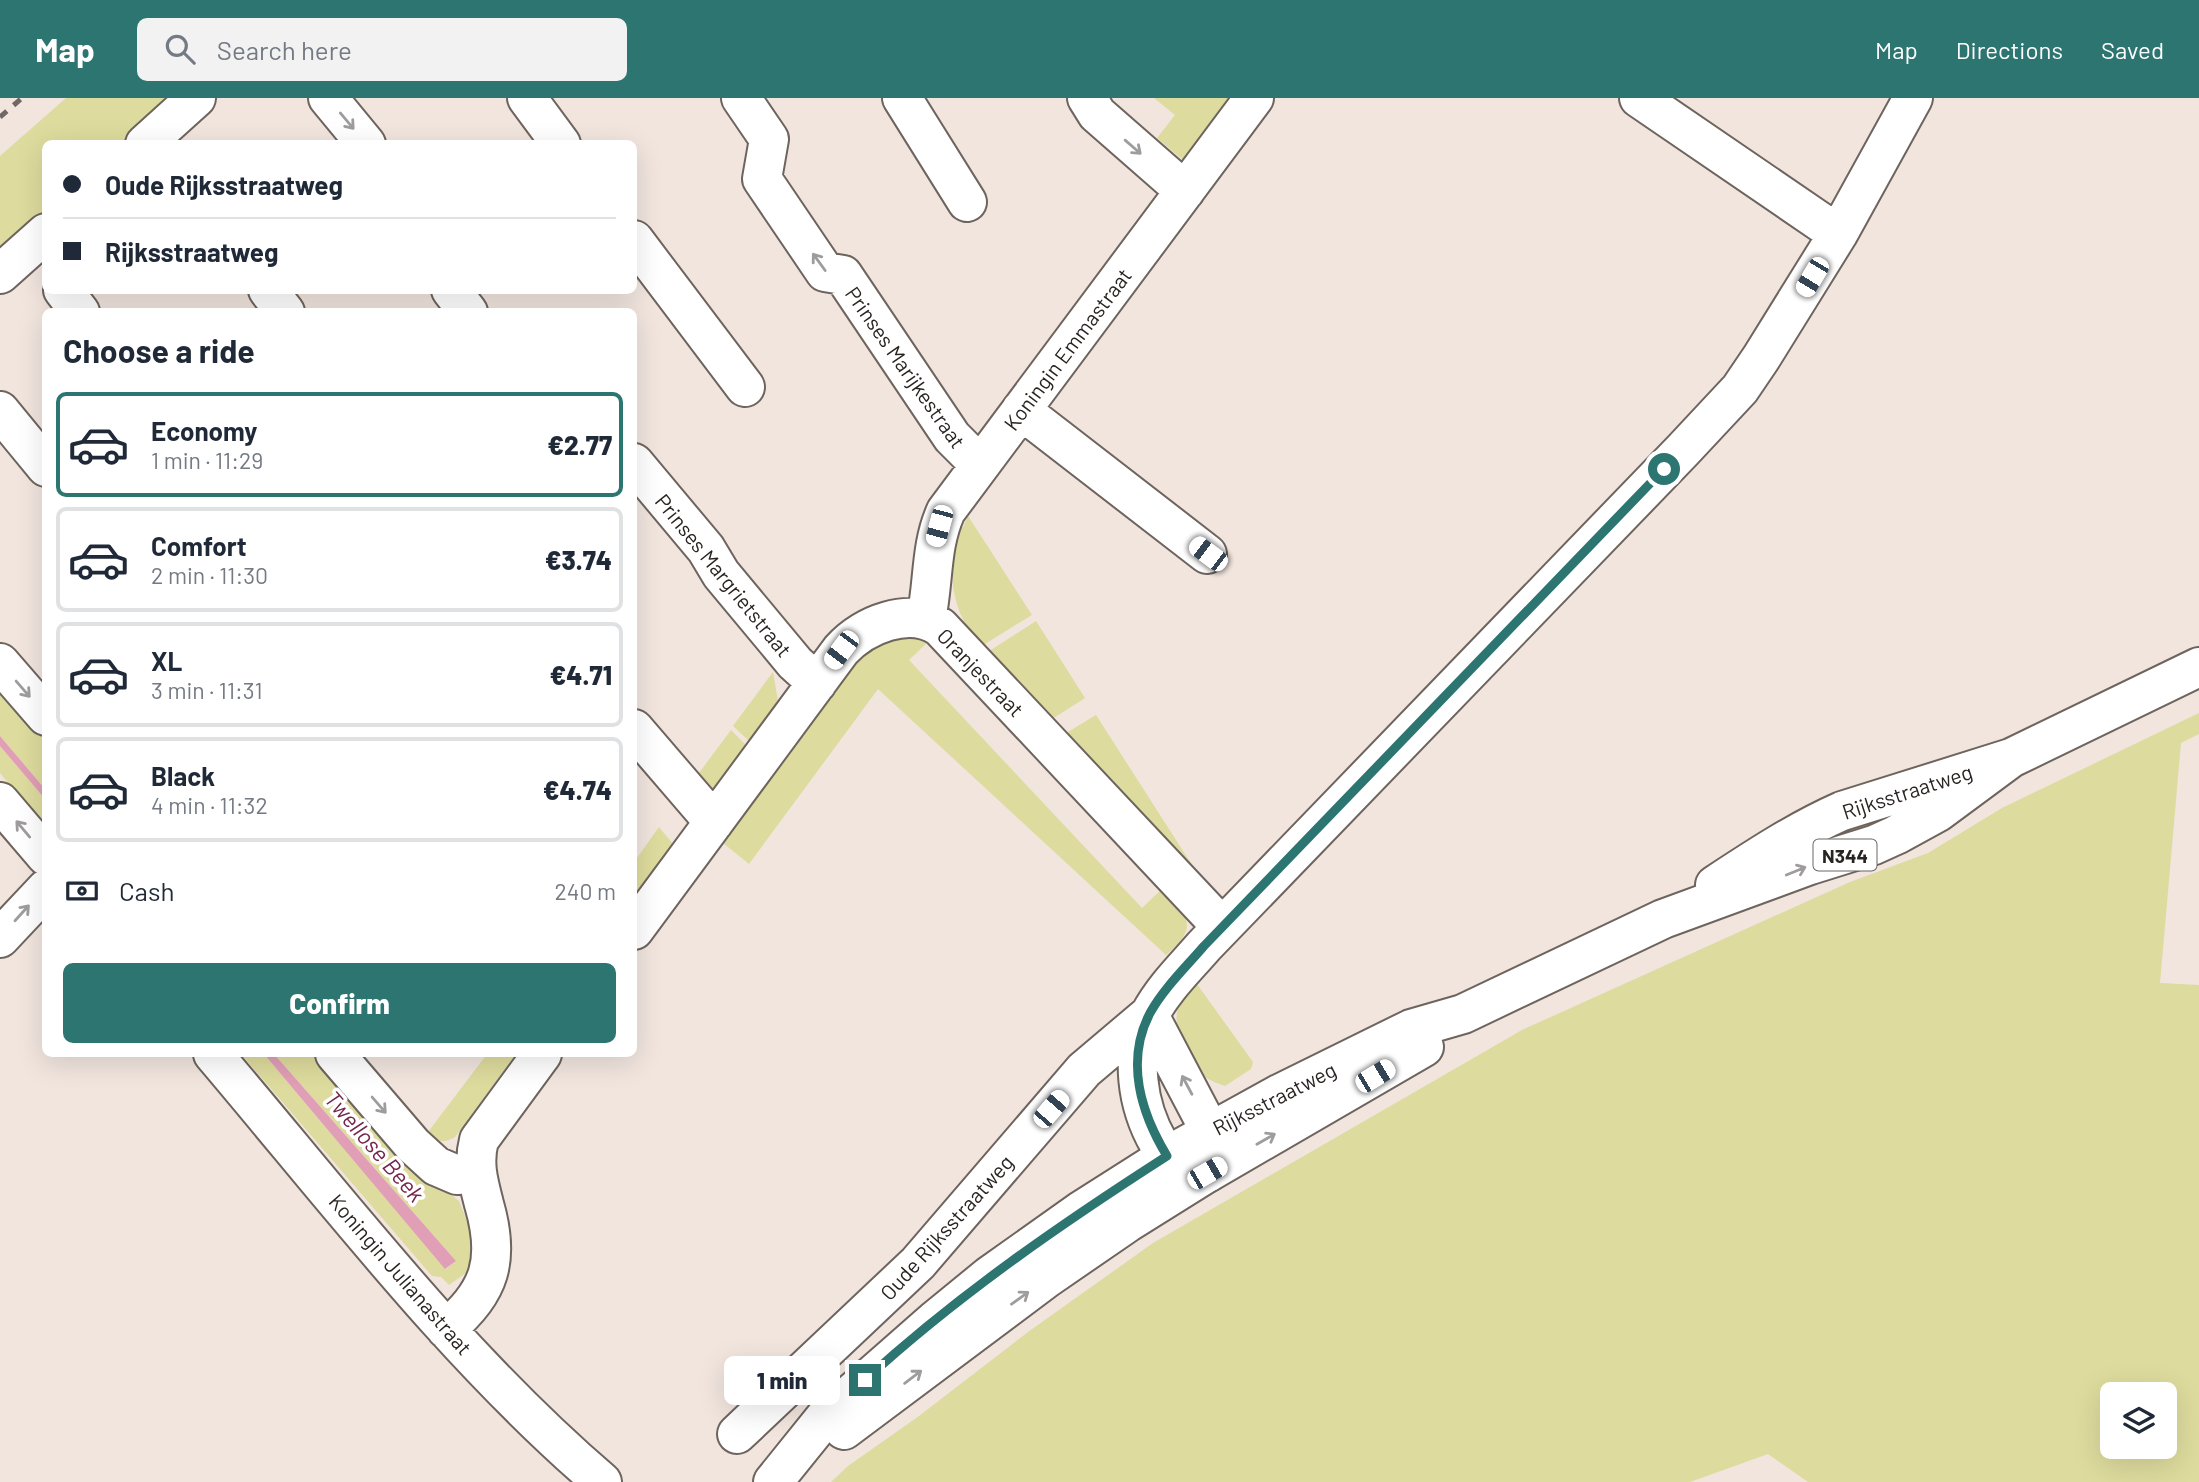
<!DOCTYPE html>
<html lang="en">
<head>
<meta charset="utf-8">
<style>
  :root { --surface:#fff; --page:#f2f2f3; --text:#1f2937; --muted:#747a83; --line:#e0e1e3; --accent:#2c7570 }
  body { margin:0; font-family:Barlow,sans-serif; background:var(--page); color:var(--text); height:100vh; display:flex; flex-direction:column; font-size:26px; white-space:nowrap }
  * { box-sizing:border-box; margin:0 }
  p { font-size:23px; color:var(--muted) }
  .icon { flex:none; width:38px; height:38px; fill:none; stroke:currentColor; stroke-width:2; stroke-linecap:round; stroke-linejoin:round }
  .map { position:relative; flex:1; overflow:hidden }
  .sheet { position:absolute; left:42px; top:210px; width:595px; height:749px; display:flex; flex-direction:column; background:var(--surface); border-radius:10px; box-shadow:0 7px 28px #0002 }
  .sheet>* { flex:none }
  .hud { position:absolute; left:42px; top:42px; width:595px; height:154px; border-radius:10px; box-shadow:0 7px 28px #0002; display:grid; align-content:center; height:154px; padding:0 21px; background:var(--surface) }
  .buttons { position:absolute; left:2100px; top:1284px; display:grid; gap:14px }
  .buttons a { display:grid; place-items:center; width:77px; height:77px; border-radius:10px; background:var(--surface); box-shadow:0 7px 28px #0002; font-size:35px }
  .end { position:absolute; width:32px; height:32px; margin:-16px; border:9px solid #2c7570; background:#fff; box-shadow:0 0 0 4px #fff }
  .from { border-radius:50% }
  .bubble { position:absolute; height:49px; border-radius:10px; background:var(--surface); box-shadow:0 7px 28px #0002; font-size:23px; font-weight:800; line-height:49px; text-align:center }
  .car { position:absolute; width:21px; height:42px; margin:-21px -10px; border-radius:9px; box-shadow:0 0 5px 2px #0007; background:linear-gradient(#fff 24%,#345 0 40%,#fff 0 76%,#345 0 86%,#fff 0) }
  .hud b { display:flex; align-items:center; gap:24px; height:66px; font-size:26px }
  .hud b+b { border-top:2px solid var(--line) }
  .hud i { width:18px; height:18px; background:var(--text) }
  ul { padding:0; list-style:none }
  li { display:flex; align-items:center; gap:21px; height:105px; margin:0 14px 10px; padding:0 7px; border:4px solid var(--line); border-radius:10px }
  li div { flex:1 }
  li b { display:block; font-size:26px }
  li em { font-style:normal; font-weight:800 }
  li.selected { border-color:var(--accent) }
  li>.icon { width:63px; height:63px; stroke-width:1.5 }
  h2 { padding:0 21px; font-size:32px; line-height:84px }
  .pay { display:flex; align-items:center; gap:18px; height:77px; padding:0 21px; font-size:26px }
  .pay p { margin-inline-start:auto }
  .primary-button { display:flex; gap:14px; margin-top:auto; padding:14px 21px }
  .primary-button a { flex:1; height:80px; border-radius:10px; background:var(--accent); color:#fff; font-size:28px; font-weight:800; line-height:80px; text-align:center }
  header { display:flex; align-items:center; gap:42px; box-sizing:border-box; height:98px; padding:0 35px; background:var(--accent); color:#fff }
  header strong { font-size:33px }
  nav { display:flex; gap:38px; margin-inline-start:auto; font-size:24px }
  .search { width:490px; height:63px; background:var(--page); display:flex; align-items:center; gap:18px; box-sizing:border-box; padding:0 24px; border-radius:10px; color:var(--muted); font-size:26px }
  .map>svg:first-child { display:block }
  .green { fill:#dddb9d; fill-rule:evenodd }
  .water { fill:#e19eb7 }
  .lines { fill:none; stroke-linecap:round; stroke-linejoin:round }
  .minor-casing { stroke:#6e645e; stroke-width:42 }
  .major-casing { stroke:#6e645e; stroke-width:42 }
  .minor { stroke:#fff; stroke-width:38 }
  .major { stroke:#fff; stroke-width:38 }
  .rail { stroke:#706864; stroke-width:5; stroke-dasharray:9 9; stroke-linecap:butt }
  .oneway { stroke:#9f9c9c }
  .route { stroke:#2c7570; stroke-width:9 }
  .labels { text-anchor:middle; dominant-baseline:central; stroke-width:7; stroke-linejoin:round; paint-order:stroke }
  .shield { fill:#fff; stroke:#696664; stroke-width:2 }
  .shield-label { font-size:19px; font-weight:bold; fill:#292422 }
  .street-label { font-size:21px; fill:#292422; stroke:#fff }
  .water-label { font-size:23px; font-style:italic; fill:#74264a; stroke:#fff }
</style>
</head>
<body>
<header>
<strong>Map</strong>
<div class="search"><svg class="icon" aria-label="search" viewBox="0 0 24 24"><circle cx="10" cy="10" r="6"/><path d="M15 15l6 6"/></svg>Search here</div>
<nav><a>Map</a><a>Directions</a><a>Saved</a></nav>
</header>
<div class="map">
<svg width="2199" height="1384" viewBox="0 0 2199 1384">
  <rect width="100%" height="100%" fill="#f1e5de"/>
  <path class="green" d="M 66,0 L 172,0 L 121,45 L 46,46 L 45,115 L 0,156 L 0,58 Z
    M 1154,0 L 1231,0 L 1183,62 L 1157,40 L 1175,17 Z
    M 968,418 L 1032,517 L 980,549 C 947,502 950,481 957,426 L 963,429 Z
    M 1036,523 L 1085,600 L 1049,623 L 988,557 L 991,552 Z
    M 914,537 L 931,541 L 909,562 L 1142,810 L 1163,790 C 1188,820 1200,828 1166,857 L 878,591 L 749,766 L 718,741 L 850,563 L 870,547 Z
    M 773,574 L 778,603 L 749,643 L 733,628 Z
    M 0,587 L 45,640 L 45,691 L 0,638 Z
    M 2199,615 L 2199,636 L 2181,645 L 2160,885 L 2199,887 L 2199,1384 L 1808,1384 L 1768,1356 L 1690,1384 L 831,1384 L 848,1368 L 919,1318 L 1028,1234 L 1153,1145 L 1522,932 L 1850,784 L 1928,755 L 2002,710 ZM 2112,1297 L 2165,1297 L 2165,1349 L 2112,1349 Z
    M 1096,617 L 1201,781 L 1063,637 Z
    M 731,632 L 746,647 L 704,703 L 690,687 Z
    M 0,648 L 45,701 L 45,730 L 0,675 Z
    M 659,729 L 673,746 L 638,793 L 634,792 L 634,764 Z
    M 1194,882 L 1253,964 L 1251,971 L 1225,988 C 1217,985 1207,982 1201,975 C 1184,959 1171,928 1179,905 C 1182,897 1190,889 1194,882 Z
    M 241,956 L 264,956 L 446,1171 L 456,1163 L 274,956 L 316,956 L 404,1059 L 459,1103 L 476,1145 L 470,1172 L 449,1187 L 441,1179 L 432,1178 Z
    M 487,956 L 516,956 L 455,1039 C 444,1046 436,1044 428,1034 Z"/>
  <path class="water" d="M 0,638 L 45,691 L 45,701 L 0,648 Z
    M 264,956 L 274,956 L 456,1163 L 445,1171 Z"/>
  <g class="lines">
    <g class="minor-casing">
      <path id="minor" d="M 328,0 L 366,46
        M 527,0 L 561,46
        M 741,0 L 769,41 L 762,81 L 825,174 L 843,177 L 952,339 L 980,367
        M 902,0 L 967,104
        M 1087,0 L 1097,16 L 1185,93
        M 1639,0 L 1838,136
        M 145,46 L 196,0
        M 634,142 L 745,289
        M 0,176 L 46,135
        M 63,192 L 80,214
        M 268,192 L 285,214
        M 451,192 L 468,214
        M 1021,312 L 1207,456
        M 0,313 L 46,369
        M 634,365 L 706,451 L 721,476 L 795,565 L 817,585
        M 926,521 C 934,484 930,448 946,413 L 1254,0
        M 0,565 L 46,618
        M 634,631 L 714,724
        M 0,704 L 46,758
        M 634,832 L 841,552 C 864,527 909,508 940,529 L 1222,829
        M 0,840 L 46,791
        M 1149,917 L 1210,1033 L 1212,1060 L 1207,1075 C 1196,1074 1186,1073 1176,1067 C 1169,1061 1164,1053 1159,1046 C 1137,1008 1129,957 1150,916 C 1164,890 1185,870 1204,848 L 1683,352 L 1740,291 L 1761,260 L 1838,136 L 1913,0
        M 213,956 C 337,1102 456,1259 602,1384
        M 335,956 L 413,1047 L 436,1068 L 457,1077 L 476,1075
        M 446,1231 C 491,1194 500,1161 484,1106 C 478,1083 473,1065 479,1042 L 542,956
        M 737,1336 L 918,1165 L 1084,972 L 1149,917"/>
    </g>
    <g class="major-casing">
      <path id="major" d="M 1715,787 C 1756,760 1797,733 1842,713 L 2011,660 L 2199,569
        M 844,1332 L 1047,1180 L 1127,1125 L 1207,1075 L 1424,949
        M 773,1384 L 827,1317 L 934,1223 L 989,1178 L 1082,1112 L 1167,1058 L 1281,995 L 1411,931 L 1463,916 L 1663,821 L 1810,767 L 1874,747 L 1896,737 L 1938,714 L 2011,660"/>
    </g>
    <use href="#minor" class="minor"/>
    <use href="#major" class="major"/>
    <path class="rail" d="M 0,19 L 22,0"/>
  </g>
  <defs><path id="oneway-shaft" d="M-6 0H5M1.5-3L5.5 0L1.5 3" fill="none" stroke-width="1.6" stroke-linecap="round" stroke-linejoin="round" transform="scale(1.75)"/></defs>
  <g class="oneway">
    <use href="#oneway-shaft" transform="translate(347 23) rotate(50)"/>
    <use href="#oneway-shaft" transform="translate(1133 49) rotate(41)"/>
    <use href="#oneway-shaft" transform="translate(819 164) rotate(-126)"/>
    <use href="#oneway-shaft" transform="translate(23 591) rotate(49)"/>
    <use href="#oneway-shaft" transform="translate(23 731) rotate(-130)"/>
    <use href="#oneway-shaft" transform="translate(1796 773) rotate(-22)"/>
    <use href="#oneway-shaft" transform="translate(22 815) rotate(-48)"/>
    <use href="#oneway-shaft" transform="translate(1187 987) rotate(-118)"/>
    <use href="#oneway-shaft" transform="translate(379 1007) rotate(49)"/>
    <use href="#oneway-shaft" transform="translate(1266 1041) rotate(-30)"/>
    <use href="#oneway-shaft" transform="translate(1020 1200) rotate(-36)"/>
    <use href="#oneway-shaft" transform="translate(913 1279) rotate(-37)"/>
  </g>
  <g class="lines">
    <path class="route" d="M 865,1282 C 958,1197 1061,1126 1167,1058 C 1141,1015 1125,963 1150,915 C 1164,890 1185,870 1204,848 L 1664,371"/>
  </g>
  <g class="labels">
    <rect class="shield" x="1813.5" y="741.5" width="63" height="31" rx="5"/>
    <g class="shield-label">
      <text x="1845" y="757">N344</text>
    </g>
    <g class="street-label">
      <text transform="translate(1067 251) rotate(-53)">Koningin Emmastraat</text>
      <text transform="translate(906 269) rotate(55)">Prinses Marijkestraat</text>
      <text transform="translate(724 477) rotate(51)">Prinses Margrietstraat</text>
      <text transform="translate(981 574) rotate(46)">Oranjestraat</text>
      <text transform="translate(1907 693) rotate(-18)">Rijksstraatweg</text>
      <text transform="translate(1274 1000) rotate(-27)">Rijksstraatweg</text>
      <text transform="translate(946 1129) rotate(-48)">Oude Rijksstraatweg</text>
      <text transform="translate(401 1176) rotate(49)">Koningin Julianastraat</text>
    </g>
    <g class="water-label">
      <text transform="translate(375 1048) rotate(49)">Twellose Beek</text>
    </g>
  </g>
</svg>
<div class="buttons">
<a><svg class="icon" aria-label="layers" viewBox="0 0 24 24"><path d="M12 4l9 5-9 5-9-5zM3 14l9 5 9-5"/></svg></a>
</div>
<i class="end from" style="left:1664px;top:371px"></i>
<i class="end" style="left:865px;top:1282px"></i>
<div class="bubble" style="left:724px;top:1258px;width:116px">1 min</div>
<i class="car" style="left:1812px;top:179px;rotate:211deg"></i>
<i class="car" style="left:939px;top:428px;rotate:195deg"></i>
<i class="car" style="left:1208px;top:456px;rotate:307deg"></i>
<i class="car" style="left:841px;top:552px;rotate:217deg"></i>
<i class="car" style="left:1375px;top:978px;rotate:59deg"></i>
<i class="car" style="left:1051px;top:1011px;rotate:41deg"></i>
<i class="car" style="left:1207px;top:1075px;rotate:60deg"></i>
<div class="hud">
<b><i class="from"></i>Oude Rijksstraatweg</b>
<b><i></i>Rijksstraatweg</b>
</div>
<section class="sheet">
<h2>Choose a ride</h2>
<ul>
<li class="selected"><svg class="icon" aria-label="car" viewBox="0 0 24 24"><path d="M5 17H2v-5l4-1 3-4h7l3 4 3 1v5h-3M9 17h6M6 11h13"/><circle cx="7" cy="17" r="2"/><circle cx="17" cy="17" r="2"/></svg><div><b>Economy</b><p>1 min · 11:29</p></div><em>€2.77</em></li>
<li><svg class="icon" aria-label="car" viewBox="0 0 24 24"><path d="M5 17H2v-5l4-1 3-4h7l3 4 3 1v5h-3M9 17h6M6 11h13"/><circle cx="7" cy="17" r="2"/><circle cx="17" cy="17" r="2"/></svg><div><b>Comfort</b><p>2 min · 11:30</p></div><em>€3.74</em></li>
<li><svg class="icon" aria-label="car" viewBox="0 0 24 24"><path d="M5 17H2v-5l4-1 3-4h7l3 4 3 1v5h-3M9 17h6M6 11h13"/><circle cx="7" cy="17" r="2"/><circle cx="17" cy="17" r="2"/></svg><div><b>XL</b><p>3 min · 11:31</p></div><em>€4.71</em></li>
<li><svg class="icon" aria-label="car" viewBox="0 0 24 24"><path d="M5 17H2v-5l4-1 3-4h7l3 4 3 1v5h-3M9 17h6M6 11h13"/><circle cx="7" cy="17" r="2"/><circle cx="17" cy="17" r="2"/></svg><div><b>Black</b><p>4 min · 11:32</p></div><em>€4.74</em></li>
</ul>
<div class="pay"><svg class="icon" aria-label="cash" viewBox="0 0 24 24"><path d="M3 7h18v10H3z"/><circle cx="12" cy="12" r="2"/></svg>Cash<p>240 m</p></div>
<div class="primary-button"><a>Confirm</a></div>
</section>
</div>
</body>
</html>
